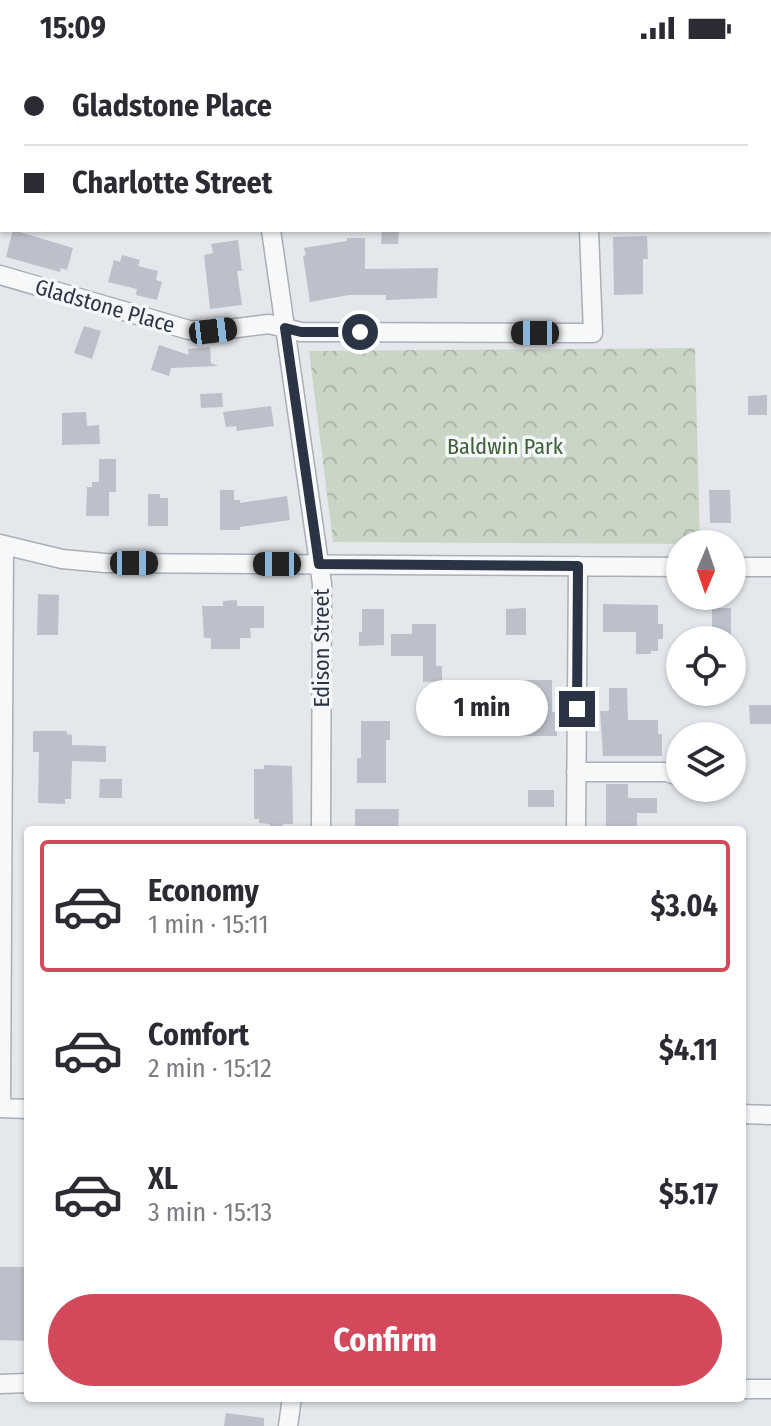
<!DOCTYPE html>
<html lang="en">
<head>
<meta charset="utf-8">
<style>
  :root { --surface:#fff; --page:#f2f2f3; --text:#2b2b33; --muted:#7c7c81; --line:#e1e1e2; --accent:#d1495b }
  body { margin:0; font-family:"Fira Sans Condensed",sans-serif; background:var(--page); color:var(--text); height:100vh; display:flex; flex-direction:column; font-size:30px; white-space:nowrap }
  * { box-sizing:border-box; margin:0 }
  p { font-size:26px; color:var(--muted) }
  .icon { flex:none; width:44px; height:44px; fill:none; stroke:currentColor; stroke-width:2; stroke-linecap:round; stroke-linejoin:round }
  .map { position:relative; flex:1; overflow:hidden }
  .drawer { position:absolute; left:24px; top:770px; width:722px; height:576px; display:flex; flex-direction:column; background:var(--surface); border-radius:8px; box-shadow:0 2px 6px #0004 }
  .drawer>* { flex:none }
  .top-card { position:absolute; left:0px; top:0px; width:772px; height:176px; box-shadow:0 2px 6px #0004; display:grid; align-content:center; height:176px; padding:0 24px; background:var(--surface) }
  .needle { width:52px; rotate:182deg }
  .tools { position:absolute; left:666px; top:474px; display:grid; gap:16px }
  .tools a { display:grid; place-items:center; width:80px; height:80px; border-radius:50%; background:var(--surface); box-shadow:0 2px 6px #0004; font-size:40px }
  .end { position:absolute; width:36px; height:36px; margin:-18px; border:10px solid #2b3445; background:#fff; box-shadow:0 0 0 4px #fff }
  .from { border-radius:50% }
  .bubble { position:absolute; height:56px; border-radius:28px; background:var(--surface); box-shadow:0 2px 6px #0004; font-size:26px; font-weight:700; line-height:56px; text-align:center }
  .car { position:absolute; width:24px; height:48px; margin:-24px -12px; border-radius:10px; box-shadow:0 0 6px 2px #0007; background:linear-gradient(#222 24%,#8ab4d8 0 40%,#222 0 76%,#8ab4d8 0 86%,#222 0) }
  .top-card b { display:flex; align-items:center; gap:28px; height:76px; font-size:30px }
  .top-card b+b { border-top:2px solid var(--line) }
  .top-card i { width:20px; height:20px; background:var(--text) }
  ul { padding:14px 0 0; list-style:none }
  li { display:flex; align-items:center; gap:24px; height:132px; margin:0 16px 12px; padding:0 8px; border:4px solid transparent; border-radius:8px }
  li div { flex:1 }
  li b { display:block; font-size:30px }
  li em { font-style:normal; font-weight:700 }
  li.selected { border-color:var(--accent) }
  li>.icon { width:72px; height:72px; stroke-width:1.5 }
  .button { display:flex; gap:16px; margin-top:auto; padding:16px 24px }
  .button a { flex:1; height:92px; border-radius:48px; background:var(--accent); color:#fff; font-size:32px; font-weight:700; line-height:92px; text-align:center }
  .status { display:flex; justify-content:space-between; align-items:center; height:56px; padding:0 40px; background:var(--surface); direction:ltr }
  .status svg { height:22px; fill:currentColor }
  .map>svg:first-child { display:block }
  .park { fill:url(#park-crowns) }
  .building { fill:#bbc0ca }
  .lines { fill:none; stroke-linecap:round; stroke-linejoin:round }
  .street-casing { stroke:#a9aeb7; stroke-width:21 }
  .street { stroke:#f7f8fa; stroke-width:18 }
  .route { stroke:#2b3445; stroke-width:10 }
  .labels { text-anchor:middle; dominant-baseline:central; stroke-width:7; stroke-linejoin:round; paint-order:stroke }
  .street-label { font-size:22px; fill:#2b3445; stroke:#f4f6f9 }
  .park-label { font-size:22px; fill:#3f6138; stroke:#f4f6f9 }
</style>
</head>
<body>
<div class="status"><b>15:09</b><svg viewBox="0 0 49 12"><path d="M0 12V9h3v3zM5 12V6h3v6zM10 12V3h3v9zM15 12V0h3v12zM26 1h20v11H26zM47 4h2v5h-2z"/></svg></div>
<div class="map">
<svg width="771" height="1370" viewBox="0 0 771 1370">
  <defs>
    <pattern id="park-crowns" width="20" height="18" patternUnits="userSpaceOnUse" patternTransform="scale(2)"><rect width="20" height="18" fill="#c9d6c5"/><path d="M2 6a3 3 0 1 1 6 0M12 15a3 3 0 1 1 6 0" fill="none" stroke="#adb8ab"/></pattern>
  </defs>
  <rect width="100%" height="100%" fill="#e4e7ec"/>
  <path class="park" d="M 695,292 L 700,488 L 333,486 L 309,295 Z"/>
  <path class="building" d="M 13,174 L 73,192 L 67,214 L 61,212 L 60,216 L 6,201 Z
    M 382,174 L 399,174 L 398,188 L 381,188 Z
    M 647,180 L 648,203 L 643,203 L 643,238 L 614,239 L 613,181 Z
    M 347,182 L 365,182 L 365,213 L 438,212 L 437,242 L 386,244 L 386,239 L 349,239 L 310,246 L 303,200 L 306,199 L 304,192 L 347,185 Z
    M 238,184 L 242,215 L 237,215 L 242,249 L 210,253 L 204,199 L 213,197 L 211,188 Z
    M 122,199 L 140,204 L 138,210 L 158,215 L 156,224 L 162,226 L 157,244 L 136,239 L 137,233 L 108,226 L 114,204 L 120,206 Z
    M 84,270 L 101,275 L 92,303 L 74,297 Z
    M 159,289 L 189,299 L 188,293 L 210,291 L 211,307 L 218,310 L 171,312 L 169,320 L 151,314 Z
    M 222,337 L 223,351 L 201,352 L 200,338 Z
    M 767,339 L 767,359 L 748,359 L 748,340 Z
    M 271,350 L 274,370 L 237,375 L 236,370 L 226,371 L 223,356 Z
    M 86,356 L 87,370 L 99,369 L 100,388 L 62,389 L 62,357 Z
    M 99,403 L 116,403 L 116,436 L 109,436 L 109,460 L 86,460 L 87,431 L 92,431 L 92,426 L 99,426 Z
    M 220,434 L 234,434 L 234,444 L 240,444 L 240,447 L 287,440 L 290,464 L 240,471 L 240,474 L 220,474 Z
    M 709,434 L 730,434 L 731,467 L 710,467 Z
    M 148,438 L 160,438 L 160,442 L 168,442 L 168,470 L 148,470 Z
    M 38,538 L 59,539 L 58,579 L 37,579 Z
    M 237,544 L 237,550 L 264,550 L 264,572 L 250,572 L 251,582 L 240,582 L 240,593 L 211,593 L 211,582 L 204,582 L 202,550 L 223,550 L 223,545 Z
    M 603,548 L 658,549 L 658,568 L 663,568 L 663,583 L 658,583 L 658,595 L 651,595 L 651,598 L 636,598 L 636,576 L 603,576 Z
    M 526,552 L 526,579 L 506,579 L 506,553 Z
    M 712,552 L 731,552 L 731,584 L 712,584 Z
    M 362,553 L 384,553 L 384,589 L 359,590 L 359,576 L 362,576 Z
    M 412,568 L 436,568 L 436,610 L 442,610 L 442,625 L 423,626 L 423,600 L 391,600 L 391,578 L 412,578 Z
    M 516,624 L 552,624 L 552,656 L 557,656 L 557,680 L 517,680 L 517,662 L 526,662 L 525,636 L 516,636 Z
    M 609,632 L 627,632 L 628,664 L 658,664 L 658,678 L 662,678 L 662,700 L 603,700 L 600,655 L 609,655 Z
    M 749,649 L 771,649 L 771,668 L 750,668 Z
    M 361,665 L 390,665 L 390,684 L 386,684 L 386,727 L 357,727 L 357,702 L 361,702 Z
    M 33,675 L 67,675 L 67,678 L 72,679 L 72,689 L 106,690 L 106,706 L 72,705 L 71,743 L 65,743 L 65,748 L 38,747 L 39,696 L 33,696 Z
    M 264,709 L 292,710 L 293,768 L 283,768 L 283,773 L 270,773 L 270,768 L 259,767 L 259,763 L 254,763 L 254,713 L 264,713 Z
    M 100,723 L 122,723 L 122,742 L 99,742 Z
    M 606,728 L 628,728 L 628,742 L 657,742 L 657,757 L 637,757 L 637,774 L 606,774 Z
    M 528,734 L 554,734 L 554,751 L 528,751 Z
    M 355,753 L 399,753 L 398,773 L 362,773 L 363,770 L 355,770 Z
    M 0,1211 L 28,1211 L 28,1285 L 0,1284 Z
    M 226,1357 L 264,1362 L 264,1370 L 224,1370 Z"/>
  <g class="lines">
    <g class="street-casing">
      <path id="street" d="M 247,0 L 247,2
        M 770,10 L 771,10
        M 271,174 L 322,528 L 321,774
        M 0,219 L 189,274 L 213,275 L 269,268 L 301,276 L 593,277 L 589,174
        M 0,488 L 62,503 L 105,507 L 680,511
        M 732,511 L 771,511
        M 576,716 L 666,716 L 680,720
        M 576,774 L 578,510
        M 0,1052 L 28,1053
        M 1,1052 L 4,489
        M 742,1058 L 771,1059
        M 0,1328 L 28,1327
        M 742,1333 L 771,1333
        M 288,1370 L 292,1342"/>
    </g>
    <use href="#street" class="street"/>
  </g>
  <g class="lines">
    <path class="route" d="M 360,276 L 301,276 L 285,272 L 319,508 L 578,510 L 577,653"/>
  </g>
  <g class="labels">
    <g class="street-label">
      <text transform="translate(105 250) rotate(16)">Gladstone Place</text>
      <text transform="translate(321 592) rotate(-90)">Edison Street</text>
    </g>
    <g class="park-label">
      <text x="505" y="390">Baldwin Park</text>
    </g>
  </g>
</svg>
<div class="tools">
<a><svg class="needle" viewBox="-14 -14 28 28"><path d="M0-13l5 13h-10z" fill="#e53935"/><path d="M0 13l5-13h-10z" fill="#7c7c81"/></svg></a>
<a><svg class="icon" aria-label="locate" viewBox="0 0 24 24"><circle cx="12" cy="12" r="6"/><path d="M12 2v4M12 18v4M2 12h4M18 12h4"/></svg></a>
<a><svg class="icon" aria-label="layers" viewBox="0 0 24 24"><path d="M12 4l9 5-9 5-9-5zM3 14l9 5 9-5"/></svg></a>
</div>
<i class="end from" style="left:360px;top:276px"></i>
<i class="end" style="left:577px;top:653px"></i>
<div class="bubble" style="left:416px;top:624px;width:132px">1 min</div>
<i class="car" style="left:213px;top:275px;rotate:83deg"></i>
<i class="car" style="left:535px;top:277px;rotate:270deg"></i>
<i class="car" style="left:134px;top:507px;rotate:90deg"></i>
<i class="car" style="left:277px;top:508px;rotate:270deg"></i>
<div class="top-card">
<b><i class="from"></i>Gladstone Place</b>
<b><i></i>Charlotte Street</b>
</div>
<section class="drawer">
<ul>
<li class="selected"><svg class="icon" aria-label="car" viewBox="0 0 24 24"><path d="M5 17H2v-5l4-1 3-4h7l3 4 3 1v5h-3M9 17h6M6 11h13"/><circle cx="7" cy="17" r="2"/><circle cx="17" cy="17" r="2"/></svg><div><b>Economy</b><p>1 min · 15:11</p></div><em>$3.04</em></li>
<li><svg class="icon" aria-label="car" viewBox="0 0 24 24"><path d="M5 17H2v-5l4-1 3-4h7l3 4 3 1v5h-3M9 17h6M6 11h13"/><circle cx="7" cy="17" r="2"/><circle cx="17" cy="17" r="2"/></svg><div><b>Comfort</b><p>2 min · 15:12</p></div><em>$4.11</em></li>
<li><svg class="icon" aria-label="car" viewBox="0 0 24 24"><path d="M5 17H2v-5l4-1 3-4h7l3 4 3 1v5h-3M9 17h6M6 11h13"/><circle cx="7" cy="17" r="2"/><circle cx="17" cy="17" r="2"/></svg><div><b>XL</b><p>3 min · 15:13</p></div><em>$5.17</em></li>
</ul>
<div class="button"><a>Confirm</a></div>
</section>
</div>
</body>
</html>
